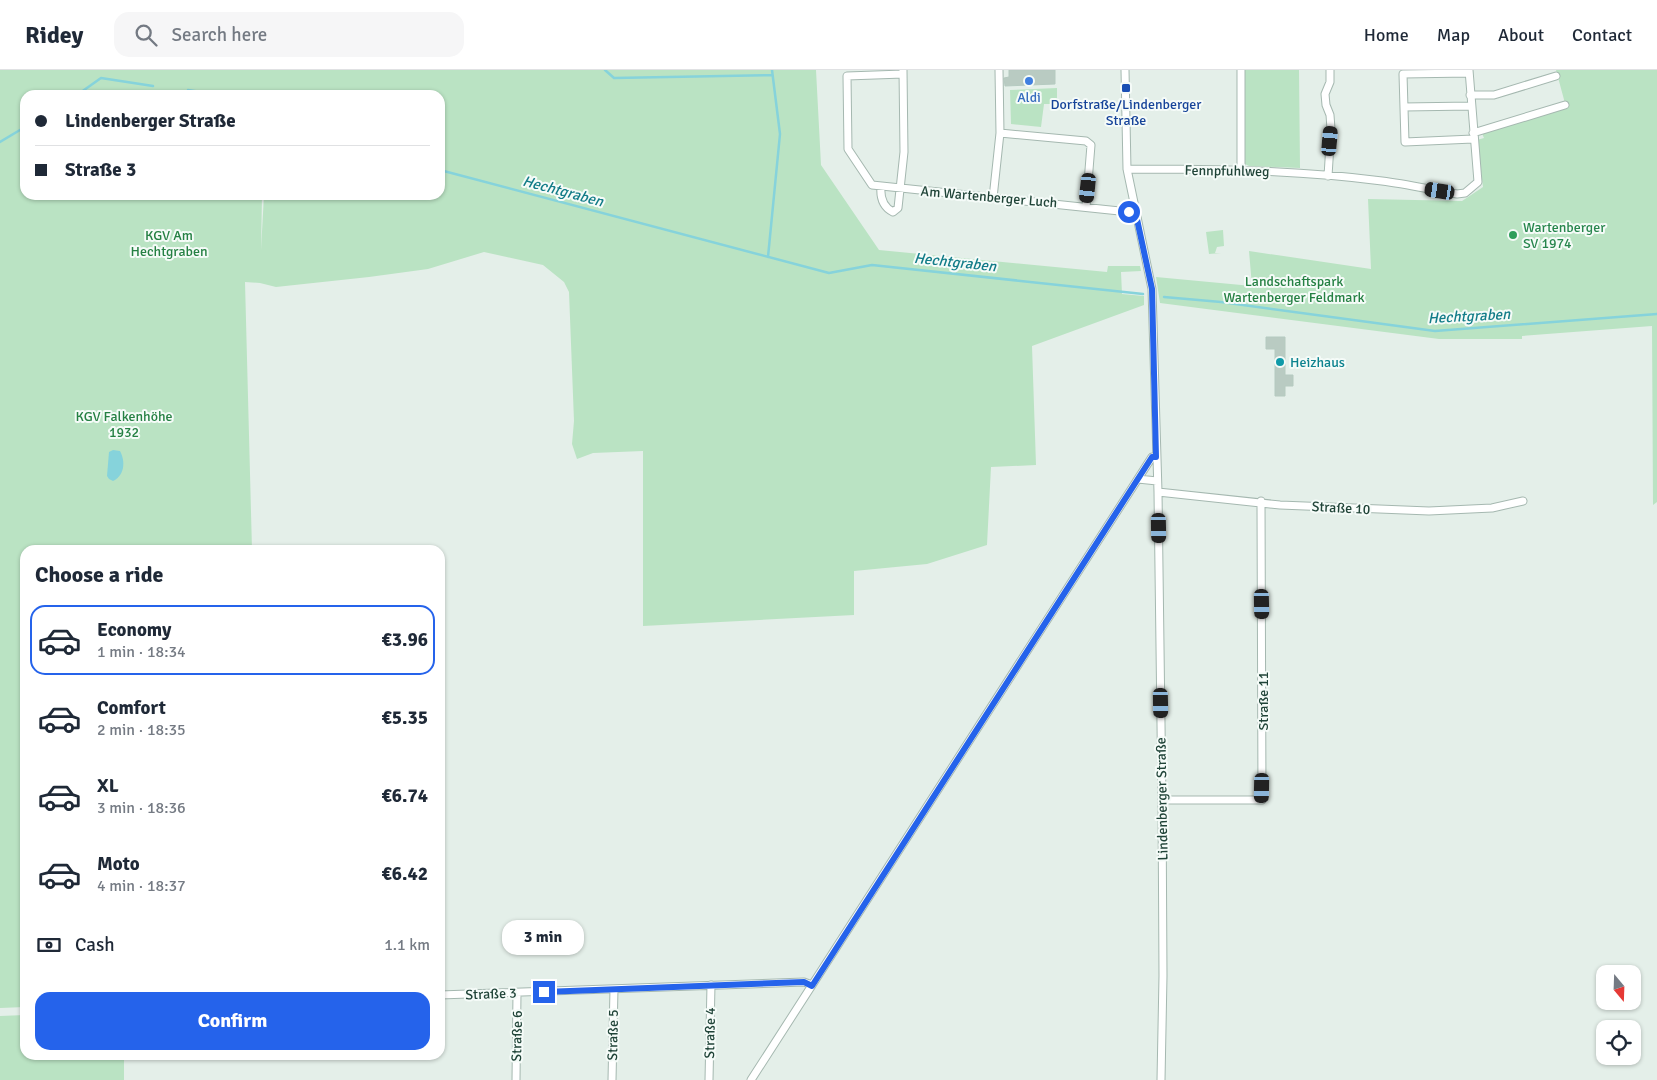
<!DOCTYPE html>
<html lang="en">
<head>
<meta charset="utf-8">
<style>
  :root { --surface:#fff; --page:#f6f6f7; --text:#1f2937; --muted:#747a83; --line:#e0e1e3; --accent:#2563eb }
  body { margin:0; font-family:Signika,sans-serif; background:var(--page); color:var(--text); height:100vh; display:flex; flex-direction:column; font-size:19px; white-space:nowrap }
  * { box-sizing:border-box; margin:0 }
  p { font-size:16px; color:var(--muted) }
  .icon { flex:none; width:28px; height:28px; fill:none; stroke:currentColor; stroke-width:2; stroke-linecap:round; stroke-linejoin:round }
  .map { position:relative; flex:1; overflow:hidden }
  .panel { position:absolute; left:20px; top:475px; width:425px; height:515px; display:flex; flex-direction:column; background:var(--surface); border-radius:15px; box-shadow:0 1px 4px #0004 }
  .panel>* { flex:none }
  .banner { position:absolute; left:20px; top:20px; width:425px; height:110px; border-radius:15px; box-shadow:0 1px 4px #0004; display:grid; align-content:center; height:110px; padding:0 15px; background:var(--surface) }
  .needle { width:32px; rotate:161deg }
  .fabs { position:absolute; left:1596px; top:895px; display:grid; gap:10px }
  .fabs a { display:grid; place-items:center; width:45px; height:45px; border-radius:10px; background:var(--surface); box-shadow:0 1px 4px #0004; font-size:25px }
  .end { position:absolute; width:22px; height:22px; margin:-11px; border:6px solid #2563eb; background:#fff; box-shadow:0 0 0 2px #fff }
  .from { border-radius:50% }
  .bubble { position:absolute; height:35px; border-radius:15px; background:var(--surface); box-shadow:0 1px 4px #0004; font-size:16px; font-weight:800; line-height:35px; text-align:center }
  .car { position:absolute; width:15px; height:30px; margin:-15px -8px; border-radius:6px; box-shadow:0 0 4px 1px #0007; background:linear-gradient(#222 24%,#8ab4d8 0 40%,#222 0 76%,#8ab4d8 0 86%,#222 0) }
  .banner b { display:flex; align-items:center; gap:18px; height:48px; font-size:19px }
  .banner b+b { border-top:1px solid var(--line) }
  .banner i { width:12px; height:12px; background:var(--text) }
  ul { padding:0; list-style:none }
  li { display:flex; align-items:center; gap:15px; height:70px; margin:0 10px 8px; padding:0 5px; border:2px solid transparent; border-radius:15px }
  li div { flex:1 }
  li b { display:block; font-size:19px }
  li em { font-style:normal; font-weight:800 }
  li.active { border-color:var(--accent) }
  li>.icon { width:45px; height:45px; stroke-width:1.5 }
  h2 { padding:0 15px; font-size:22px; line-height:60px }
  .pay { display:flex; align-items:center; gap:12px; height:55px; padding:0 15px; font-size:19px }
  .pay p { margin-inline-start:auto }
  .cta { display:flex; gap:10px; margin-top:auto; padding:10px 15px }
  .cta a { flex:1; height:58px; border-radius:15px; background:var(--accent); color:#fff; font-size:20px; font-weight:800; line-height:58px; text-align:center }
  header { display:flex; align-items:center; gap:30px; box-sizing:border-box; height:70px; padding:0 25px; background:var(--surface); border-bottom:1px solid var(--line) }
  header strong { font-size:24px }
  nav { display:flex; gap:28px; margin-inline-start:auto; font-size:18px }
  .search { width:350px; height:45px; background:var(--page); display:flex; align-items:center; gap:12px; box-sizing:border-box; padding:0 18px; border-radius:15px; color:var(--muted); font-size:19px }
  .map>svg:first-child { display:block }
  .green { fill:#bae3c3; fill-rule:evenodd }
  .water { fill:#86d3db }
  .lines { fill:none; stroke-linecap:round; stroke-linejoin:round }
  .stream { stroke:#86d3db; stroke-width:2.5 }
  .building { fill:#b9cbc2; stroke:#b5cac0 }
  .minor-casing { stroke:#a5b8b0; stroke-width:9 }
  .minor { stroke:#fff; stroke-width:7 }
  .route { stroke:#2563eb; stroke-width:6 }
  .shop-dot { fill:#3f7fe0; stroke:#f5fbf8; stroke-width:2 }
  .transit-dot { fill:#1a4fb4; stroke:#f5fbf8; stroke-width:2 }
  .leisure-dot { fill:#2e9e5b; stroke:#f5fbf8; stroke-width:2 }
  .culture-dot { fill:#0f9aa8; stroke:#f5fbf8; stroke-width:2 }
  .labels { text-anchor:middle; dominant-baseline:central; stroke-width:4; stroke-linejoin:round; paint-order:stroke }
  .shop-label { font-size:14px; fill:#366cbe; stroke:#f5fbf8 }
  .transit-label { font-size:14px; fill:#164399; stroke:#f5fbf8 }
  .street-label { font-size:14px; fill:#204438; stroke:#f5fbf8 }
  .leisure-label { font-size:14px; fill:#27864d; stroke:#f5fbf8; text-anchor:start }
  .park-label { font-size:14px; fill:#258043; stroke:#f5fbf8 }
  .culture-label { font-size:14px; fill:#0d838f; stroke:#f5fbf8; text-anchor:start }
  .water-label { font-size:15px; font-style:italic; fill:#127c88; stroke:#f5fbf8 }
</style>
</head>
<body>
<header>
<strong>Ridey</strong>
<div class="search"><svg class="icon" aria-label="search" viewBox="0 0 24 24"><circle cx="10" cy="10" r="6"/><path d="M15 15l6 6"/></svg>Search here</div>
<nav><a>Home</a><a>Map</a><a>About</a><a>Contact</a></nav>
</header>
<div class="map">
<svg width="1657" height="1010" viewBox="0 0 1657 1010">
  <rect width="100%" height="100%" fill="#e4efe9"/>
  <path class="green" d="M 0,0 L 816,0 L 821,95 L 879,180 L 1107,202 L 1108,196 L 1140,196 L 1141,201 L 1121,202 L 1122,224 L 1144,226 L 1144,235 L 1032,276 L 1036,395 L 991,397 L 987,475 L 927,494 L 854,501 L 854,545 L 643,556 L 643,381 L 593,383 L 577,389 L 572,374 L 574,351 L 569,222 L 564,212 L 543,195 L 484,182 L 428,199 L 369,207 L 276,217 L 260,213 L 245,212 L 252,480 L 25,480 L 25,937 L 0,938 ZM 25,25 L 440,25 L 440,125 L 264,125 L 261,180 L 262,125 L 25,125 Z
    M 1245,0 L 1299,0 L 1300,98 L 1249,96 L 1245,94 Z
    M 1556,0 L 1657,0 L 1657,432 L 1653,435 L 1652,256 L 1522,266 L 1522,269 L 1439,269 L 1160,233 L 1156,207 L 1252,216 L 1249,181 L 1371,199 L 1368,129 L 1462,131 L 1483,117 L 1477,70 L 1484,68 L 1481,61 L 1566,37 Z
    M 1057,18 L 1057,34 L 1044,34 L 1041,57 L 1011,54 L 1010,20 Z
    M 1223,160 L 1224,176 L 1217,177 L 1215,183 L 1221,183 L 1209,184 L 1206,162 Z
    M 25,945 L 25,985 L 124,985 L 124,1010 L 0,1010 L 0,946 Z"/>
  <path class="water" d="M 113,380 L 120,381 C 126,392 124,406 113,411 L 109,409 L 107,406 L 109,382 Z"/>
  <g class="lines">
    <path class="stream" d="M 605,0 L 614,8 L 772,5
      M 188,20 L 219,25
      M 77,25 L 101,8 L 153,16
      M 0,72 L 25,57
      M 440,100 L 829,203 L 872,195 L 1143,224
      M 768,187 L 780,64 L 772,0
      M 1164,227 L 1221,232 L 1435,261 L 1657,244"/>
  </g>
  <path class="building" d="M 1009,0 L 1055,0 L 1055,14 L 1005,16 L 1004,8 L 1009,7 Z
    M 1266,267 L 1285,267 L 1285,305 L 1293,305 L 1293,316 L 1285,316 L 1285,326 L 1275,326 L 1275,279 L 1266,279 Z"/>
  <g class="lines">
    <g class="minor-casing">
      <path id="minor" d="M 1125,0 L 1127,99 L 1152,219 L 1158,422 L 1162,730 L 1163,906 L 1161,1010
        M 1241,0 L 1241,101
        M 1469,3 L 1403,4 L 1405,72 L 1473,69
        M 903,4 L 847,6 L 848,79 L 872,115 L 1129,142 L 1135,140
        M 1470,25 L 1494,25 L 1556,6
        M 1404,37 L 1471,36
        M 1000,63 L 1086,71 L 1091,75 L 1086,137
        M 1473,63 L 1565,35
        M 1127,99 C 1212,99 1298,100 1382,111 C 1407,114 1432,120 1457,124 L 1465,123 L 1478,112 L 1469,0
        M 1328,106 L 1331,59 L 1330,45 L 1326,35 L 1325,24 L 1330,12 L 1330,0
        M 881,116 C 880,127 883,137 893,142 L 898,138 L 904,82 L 903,0
        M 993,128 L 1000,63 L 999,0
        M 1138,409 L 1157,411
        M 1158,422 L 1280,435 L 1429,441 L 1492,438 L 1523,431
        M 1162,730 L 1262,730 L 1261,431
        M 440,925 L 804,912 L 812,915
        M 516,1010 L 517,923
        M 612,1010 L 614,919
        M 709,1010 L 711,915
        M 751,1010 L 1152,387 L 1156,387"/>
    </g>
    <use href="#minor" class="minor"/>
  </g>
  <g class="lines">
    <path class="route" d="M 544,922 L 804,912 L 812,916 L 1152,387 L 1156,387 L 1152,219 L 1135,140 L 1129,142"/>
  </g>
  <circle class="shop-dot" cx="1029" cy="11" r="5"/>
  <rect class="transit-dot" x="1121" y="13" width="10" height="10" rx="2.5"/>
  <circle class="leisure-dot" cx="1513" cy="165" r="5"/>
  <circle class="culture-dot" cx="1280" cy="292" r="5"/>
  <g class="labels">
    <g class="shop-label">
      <text x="1029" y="27">Aldi</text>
    </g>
    <g class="transit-label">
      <text x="1126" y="34">Dorfstraße/Lindenberger<tspan x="1126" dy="16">Straße</tspan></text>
    </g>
    <g class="street-label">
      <text transform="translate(1227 101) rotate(1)">Fennpfuhlweg</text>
      <text transform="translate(989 127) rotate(5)">Am Wartenberger Luch</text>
      <text transform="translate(1341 438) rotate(3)">Straße 10</text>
      <text transform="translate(1263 631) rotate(-90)">Straße 11</text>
      <text transform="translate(1162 729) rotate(-91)">Lindenberger Straße</text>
      <text transform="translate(491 924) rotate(-2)">Straße 3</text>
      <text transform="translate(710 963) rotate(-89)">Straße 4</text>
      <text transform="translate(613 965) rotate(-89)">Straße 5</text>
      <text transform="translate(517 966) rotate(-89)">Straße 6</text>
    </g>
    <g class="leisure-label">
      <text x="1523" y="157">Wartenberger<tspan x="1523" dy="16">SV 1974</tspan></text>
    </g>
    <g class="park-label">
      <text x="169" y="165">KGV Am<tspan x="169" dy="16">Hechtgraben</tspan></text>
      <text x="1294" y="211">Landschaftspark<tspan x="1294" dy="16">Wartenberger Feldmark</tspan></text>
      <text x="124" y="346">KGV Falkenhöhe<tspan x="124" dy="16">1932</tspan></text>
    </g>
    <g class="culture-label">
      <text x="1290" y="292">Heizhaus</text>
    </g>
    <g class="water-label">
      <text transform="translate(563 121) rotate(15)">Hechtgraben</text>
      <text transform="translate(955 192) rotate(6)">Hechtgraben</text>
      <text transform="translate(1469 246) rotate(-3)">Hechtgraben</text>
    </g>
  </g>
</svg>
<div class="fabs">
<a><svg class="needle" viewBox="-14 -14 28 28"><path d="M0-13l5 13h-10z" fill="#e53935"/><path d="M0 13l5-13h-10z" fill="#747a83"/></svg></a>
<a><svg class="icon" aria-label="locate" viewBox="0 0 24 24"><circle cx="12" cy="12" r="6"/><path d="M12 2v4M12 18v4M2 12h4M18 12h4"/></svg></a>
</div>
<i class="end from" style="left:1129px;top:142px"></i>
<i class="end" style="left:544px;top:922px"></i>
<div class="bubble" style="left:502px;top:850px;width:82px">3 min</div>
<i class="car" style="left:1330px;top:71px;rotate:5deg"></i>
<i class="car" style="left:1088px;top:118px;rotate:186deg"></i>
<i class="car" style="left:1440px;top:121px;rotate:279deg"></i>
<i class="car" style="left:1159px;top:458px;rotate:179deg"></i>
<i class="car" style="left:1262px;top:534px;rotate:179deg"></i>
<i class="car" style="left:1161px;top:633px;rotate:179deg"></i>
<i class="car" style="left:1262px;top:718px;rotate:181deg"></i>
<div class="banner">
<b><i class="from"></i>Lindenberger Straße</b>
<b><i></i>Straße 3</b>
</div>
<section class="panel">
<h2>Choose a ride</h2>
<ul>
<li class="active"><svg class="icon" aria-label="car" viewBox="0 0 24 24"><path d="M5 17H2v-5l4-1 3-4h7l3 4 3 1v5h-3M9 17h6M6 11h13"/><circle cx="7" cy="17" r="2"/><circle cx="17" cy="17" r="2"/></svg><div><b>Economy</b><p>1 min · 18:34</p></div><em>€3.96</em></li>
<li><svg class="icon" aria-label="car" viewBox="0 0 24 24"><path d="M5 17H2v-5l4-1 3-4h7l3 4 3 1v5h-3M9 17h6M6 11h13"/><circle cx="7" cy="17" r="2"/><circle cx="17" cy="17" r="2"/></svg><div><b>Comfort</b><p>2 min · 18:35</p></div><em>€5.35</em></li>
<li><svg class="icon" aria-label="car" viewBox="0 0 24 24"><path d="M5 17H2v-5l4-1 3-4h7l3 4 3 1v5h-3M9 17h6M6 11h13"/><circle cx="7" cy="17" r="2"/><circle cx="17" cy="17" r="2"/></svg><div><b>XL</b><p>3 min · 18:36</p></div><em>€6.74</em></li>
<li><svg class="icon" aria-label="car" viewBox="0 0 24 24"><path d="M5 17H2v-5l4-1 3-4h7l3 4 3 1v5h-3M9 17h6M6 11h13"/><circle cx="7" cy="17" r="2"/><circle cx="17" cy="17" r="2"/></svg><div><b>Moto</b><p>4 min · 18:37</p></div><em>€6.42</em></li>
</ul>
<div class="pay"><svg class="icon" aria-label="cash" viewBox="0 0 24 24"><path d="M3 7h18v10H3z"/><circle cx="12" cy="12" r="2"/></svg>Cash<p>1.1 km</p></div>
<div class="cta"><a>Confirm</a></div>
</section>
</div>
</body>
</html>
